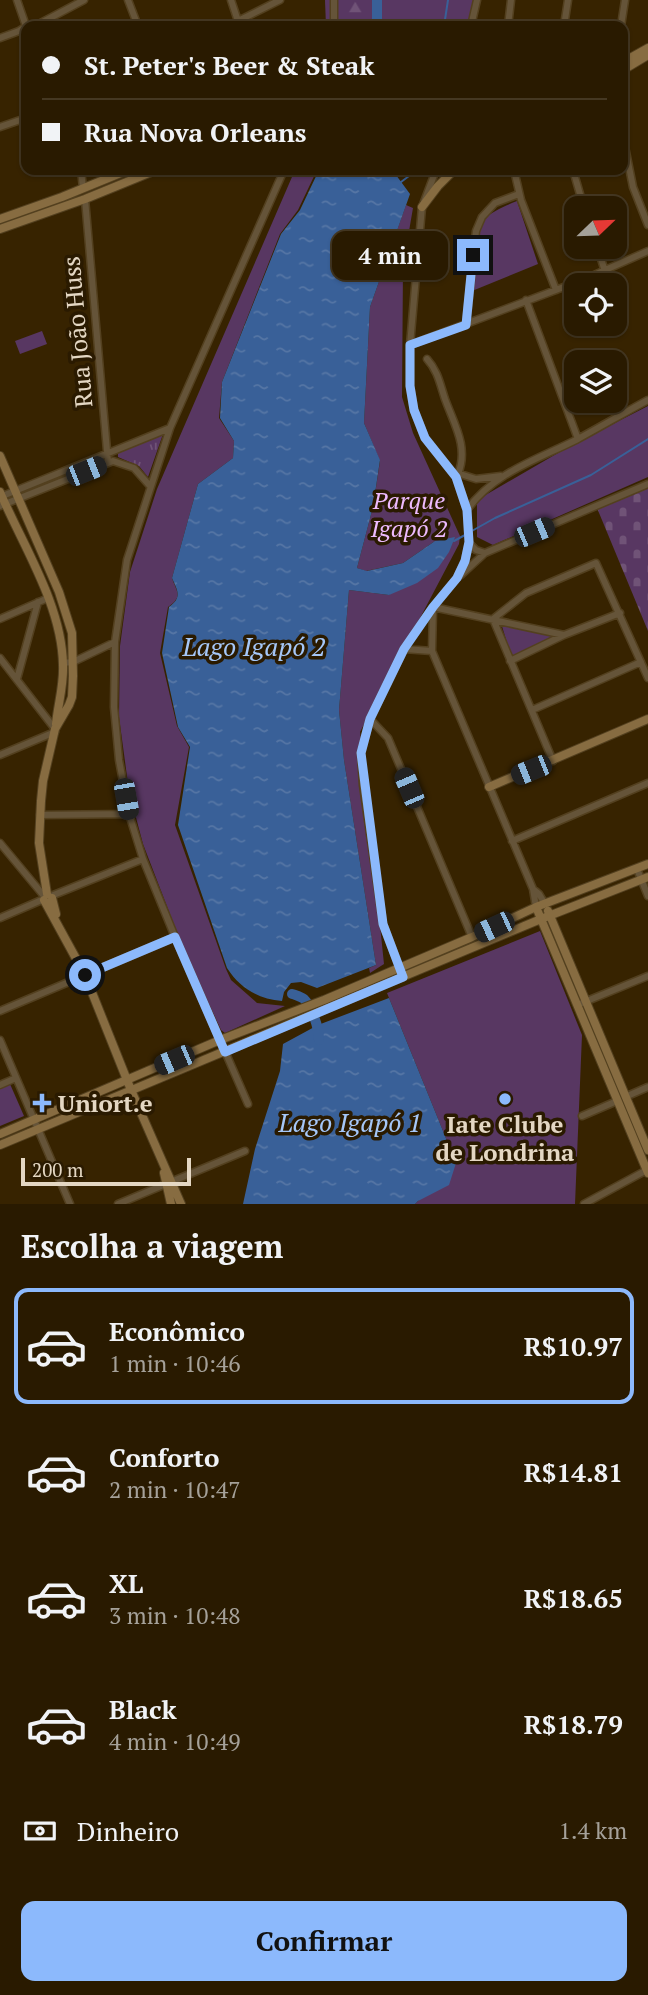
<!DOCTYPE html>
<html lang="pt">
<head>
<meta charset="utf-8">
<style>
  :root { --surface:#291a00; --page:#35270f; --text:#f1f3f6; --muted:#a5a199; --line:#453822; --accent:#8cb9fc }
  body { margin:0; font-family:"PT Serif",serif; background:var(--page); color:var(--text); height:100vh; display:flex; flex-direction:column; font-size:26px; white-space:nowrap }
  * { box-sizing:border-box; margin:0 }
  p { font-size:23px; color:var(--muted) }
  .icon { flex:none; width:38px; height:38px; fill:none; stroke:currentColor; stroke-width:2; stroke-linecap:round; stroke-linejoin:round }
  .map { position:relative; height:1204px; overflow:hidden }
  .side { display:flex; flex-direction:column; background:var(--surface); flex:1 }
  .side>* { flex:none }
  .top-card { position:absolute; left:21px; top:21px; width:607px; height:154px; border-radius:14px; box-shadow:0 2px 5px #0004,0 0 0 2px var(--line); display:grid; align-content:center; height:154px; padding:0 21px; background:var(--surface) }
  .needle { width:46px; rotate:67deg }
  .controls { position:absolute; left:564px; top:196px; display:grid; gap:14px }
  .controls a { display:grid; place-items:center; width:63px; height:63px; border-radius:14px; background:var(--surface); box-shadow:0 2px 5px #0004,0 0 0 2px var(--line); font-size:35px }
  .scale { position:absolute; left:21px; bottom:18px; width:170px; box-sizing:border-box; padding-left:7px; border:4px solid #e4d7c3; border-top:0; font-size:19px; line-height:24px; white-space:nowrap; color:#e4d7c3; -webkit-text-stroke:5px #2a1a00; paint-order:stroke }
  .end { position:absolute; width:32px; height:32px; margin:-16px; border:9px solid #8cb9fc; background:#111; box-shadow:0 0 0 4px #111 }
  .from { border-radius:50% }
  .bubble { position:absolute; height:49px; border-radius:14px; background:var(--surface); box-shadow:0 2px 5px #0004,0 0 0 2px var(--line); font-size:23px; font-weight:700; line-height:49px; text-align:center }
  .car { position:absolute; width:21px; height:42px; margin:-21px -10px; border-radius:9px; box-shadow:0 0 5px 2px #0007; background:linear-gradient(#222 24%,#8ab4d8 0 40%,#222 0 76%,#8ab4d8 0 86%,#222 0) }
  .top-card b { display:flex; align-items:center; gap:24px; height:66px; font-size:26px }
  .top-card b+b { border-top:2px solid var(--line) }
  .top-card i { width:18px; height:18px; background:var(--text) }
  ul { padding:0; list-style:none }
  li { display:flex; align-items:center; gap:21px; height:116px; margin:0 14px 10px; padding:0 7px; border:4px solid transparent; border-radius:14px }
  li div { flex:1 }
  li b { display:block; font-size:26px }
  li em { font-style:normal; font-weight:700 }
  li.current { border-color:var(--accent) }
  li>.icon { width:63px; height:63px; stroke-width:1.5 }
  h2 { padding:0 21px; font-size:32px; line-height:84px }
  .pay { display:flex; align-items:center; gap:18px; height:77px; padding:0 21px; font-size:26px }
  .pay p { margin-inline-start:auto }
  .action { display:flex; gap:14px; margin-top:auto; padding:14px 21px }
  .action a { flex:1; height:80px; border-radius:14px; background:var(--accent); color:#111; font-size:28px; font-weight:700; line-height:80px; text-align:center }
  .map>svg:first-child { display:block }
  .grass { fill:url(#grass-tufts) }
  .forest { fill:url(#forest-firs) }
  .cemetery { fill:url(#cemetery-stones) }
  .green { fill:#583762 }
  .water { fill:url(#water-ripples) }
  .lines { fill:none; stroke-linecap:round; stroke-linejoin:round }
  .stream { stroke:#396098; stroke-width:2 }
  .river { stroke:#396098; stroke-width:10 }
  .street-casing { stroke:#53401f; stroke-width:9 }
  .secondary-casing { stroke:#53401f; stroke-width:10 }
  .street { stroke:#655439; stroke-width:6 }
  .secondary { stroke:#876c41; stroke-width:8 }
  .route { stroke:#8cb9fc; stroke-width:9 }
  .poi-dot { fill:#8cb9fc; stroke:#2a1a00; stroke-width:2.5 }
  .labels { text-anchor:middle; dominant-baseline:central; stroke-width:7; stroke-linejoin:round; paint-order:stroke }
  .street-label { font-size:24px; fill:#e4d7c3; stroke:#2a1a00 }
  .park-label { font-size:24px; font-style:italic; fill:#edbafd; stroke:#2a1a00 }
  .poi-label { font-size:24px; font-weight:bold; fill:#e4d7c3; stroke:#2a1a00; text-anchor:start }
  .water-label { font-size:26px; font-style:italic; fill:#a5c7f8; stroke:#2a1a00 }
</style>
</head>
<body>
<div class="map">
<svg width="648" height="1204" viewBox="0 0 648 1204">
  <defs>
    <pattern id="grass-tufts" width="24" height="20" patternUnits="userSpaceOnUse" patternTransform="scale(1.75)"><rect width="24" height="20" fill="#583762"/><path d="M3 7l-1-3M5 7V3M7 7l1-3M15 17l-1-3M17 17v-4M19 17l1-3" fill="none" stroke="#705377"/></pattern>
    <pattern id="forest-firs" width="22" height="20" patternUnits="userSpaceOnUse" patternTransform="scale(1.75)"><rect width="22" height="20" fill="#583762"/><path d="M5 1l3.5 6h-7zM16 11l3.5 6h-7z" fill="#705377"/></pattern>
    <pattern id="cemetery-stones" width="16" height="16" patternUnits="userSpaceOnUse" patternTransform="scale(1.75)"><rect width="16" height="16" fill="#583762"/><path d="M2 7V4a2 2 0 0 1 4 0v3zM10 15v-3a2 2 0 0 1 4 0v3z" fill="#705377"/></pattern>
    <pattern id="water-ripples" width="26" height="14" patternUnits="userSpaceOnUse" patternTransform="scale(1.75)"><rect width="26" height="14" fill="#396098"/><path d="M2 4q2-2 4 0t4 0M15 11q2-2 4 0t4 0" fill="none" stroke="#5676a5"/></pattern>
  </defs>
  <rect width="100%" height="100%" fill="#372300"/>
  <path class="grass" d="M 163,434 L 148,477 L 139,466 L 118,457 L 118,453 Z"/>
  <path class="forest" d="M 325,0 L 380,0 L 382,26 L 326,26 Z"/>
  <path class="cemetery" d="M 648,487 L 648,631 L 597,508 Z"/>
  <path class="green" d="M 380,0 L 474,0 L 468,24 L 462,26 L 382,26 Z
    M 295,170 L 317,170 L 298,210 L 280,234 L 222,382 L 219,418 L 234,441 L 233,458 L 198,484 L 172,578 C 176,591 184,596 168,607 L 160,653 L 177,726 L 189,747 L 175,825 L 226,969 L 231,980 L 257,1003 L 285,1006 L 225,1033 L 221,1030 L 183,948 L 143,844 L 129,791 L 119,717 L 120,646 L 130,572 L 157,489 Z
    M 517,201 L 538,264 L 472,291 C 473,273 472,233 483,220 C 492,211 505,206 517,201 Z
    M 406,205 L 413,208 L 403,266 L 402,397 L 413,433 L 460,536 L 459,544 L 360,732 L 384,964 L 370,973 L 369,968 L 376,965 L 344,760 L 339,710 L 349,590 L 389,595 L 435,541 L 403,563 L 366,571 L 357,568 L 373,507 L 380,461 L 364,423 L 370,307 Z
    M 42,331 L 47,344 L 20,354 L 15,341 Z
    M 648,406 L 648,477 L 493,545 L 477,537 L 477,500 L 570,446 Z
    M 501,623 L 557,635 L 512,659 Z
    M 540,931 L 582,1035 L 575,1204 L 415,1204 L 456,1163 L 387,993 Z
    M 10,1084 L 24,1116 L 0,1126 L 0,1088 Z"/>
  <path class="water" d="M 319,170 L 386,170 L 396,175 L 410,194 L 370,307 L 364,423 L 380,460 L 373,507 L 357,568 L 367,571 L 403,563 L 435,541 L 455,537 L 449,552 L 438,568 L 417,583 L 389,595 L 349,590 L 339,710 L 344,760 L 376,965 L 317,988 L 301,982 L 291,983 L 284,992 L 282,1001 C 258,999 240,988 227,968 L 178,825 L 190,747 L 178,727 L 162,653 L 169,607 C 183,597 177,590 172,578 L 198,484 L 233,458 L 234,441 L 220,418 L 222,382 L 281,234 L 300,210 Z
    M 389,998 L 456,1163 L 449,1185 L 418,1201 L 415,1204 L 243,1204 L 255,1149 L 280,1071 L 283,1044 L 318,1025 Z"/>
  <g class="lines">
    <path class="stream" d="M 444,26 L 448,0
      M 401,182 L 409,176
      M 470,532 L 495,518 L 591,475 L 648,439
      M 454,541 L 465,535"/>
    <path class="river" d="M 377,0 L 377,26
      M 292,994 C 294,994 303,998 304,999 C 312,1007 319,1028 319,1040"/>
    <g class="street-casing">
      <path id="street" d="M 17,0 L 26,26
        M 128,0 L 138,26
        M 231,0 L 238,21
        M 35,26 L 84,0
        M 228,26 L 280,0
        M 334,26 L 334,0
        M 471,26 L 477,0
        M 508,26 L 511,0
        M 564,26 L 568,0
        M 621,26 L 625,0
        M 0,38 L 19,31 L 25,27
        M 0,127 L 26,118
        M 623,137 L 633,187 L 648,225
        M 81,170 L 83,188
        M 514,170 L 521,200 L 556,290
        M 573,170 L 584,208
        M 85,199 L 108,462
        M 597,247 L 605,271
        M 526,300 L 578,439
        M 466,325 L 476,231 L 482,217 L 495,203 L 519,194
        M 410,345 L 585,279 L 648,251
        M 427,359 C 438,371 440,384 445,399 C 454,424 469,447 458,474
        M 457,473 L 476,479 L 501,476
        M 0,497 L 170,428
        M 0,506 L 113,461 L 134,468 L 150,486
        M 467,510 C 493,473 538,459 576,440 C 600,427 624,413 648,400
        M 469,543 L 476,550 L 485,553
        M 461,575 L 485,553 L 648,484
        M 433,607 L 564,635
        M 433,608 L 432,651 L 533,889 L 536,907
        M 0,619 L 48,598
        M 493,619 L 526,593 L 596,563 L 648,678
        M 493,619 L 553,761
        M 404,649 L 432,651
        M 0,658 L 55,729
        M 510,661 L 564,635 L 620,613
        M 63,663 L 73,662 L 115,642
        M 17,679 L 38,602
        M 532,710 L 641,662
        M 370,719 L 388,738 L 472,937
        M 0,755 L 55,732
        M 40,815 L 129,814
        M 512,841 L 648,783
        M 0,843 L 44,896
        M 637,869 L 648,896
        M 533,889 L 539,894 L 545,904
        M 51,896 L 143,859
        M 0,918 L 44,899
        M 400,969 L 383,924 L 363,785 L 361,753 L 370,719 L 404,649 L 433,607 L 457,578 L 465,561 L 469,543 L 467,510 L 456,477 L 425,438 L 414,410 L 410,386 L 410,345 L 422,207 L 436,170
        M 582,1003 L 648,976
        M 0,1011 L 175,937
        M 0,1040 L 70,1204
        M 0,1085 L 16,1078
        M 625,1097 L 648,1087
        M 248,1104 L 175,937 L 143,859 L 129,814 L 119,760 L 114,707 L 115,642 L 127,560 L 170,428 L 284,170
        M 582,1116 L 617,1101
        M 118,1204 L 245,1151
        M 584,1204 L 647,1170"/>
    </g>
    <g class="secondary-casing">
      <path id="secondary" d="M 623,62 L 648,48
        M 623,70 L 648,55
        M 422,207 L 438,186 L 454,170
        M 0,219 L 62,197 L 128,170
        M 0,229 L 85,199 L 156,170
        M 0,456 L 59,592 L 72,633 L 73,676 L 72,697 L 69,705 L 55,729 L 43,781 L 41,801 L 39,843 L 47,894
        M 0,492 C 23,546 62,605 63,665 C 64,685 58,704 56,724
        M 489,787 L 648,719
        M 52,898 L 56,914
        M 44,900 L 85,975 L 131,1090 L 181,1204
        M 536,907 L 648,1173
        M 548,911 L 648,1150
        M 0,1134 L 220,1040 L 324,1000 L 472,937 L 536,907 L 648,864
        M 0,1145 L 541,919 L 648,877
        M 164,1173 L 171,1204"/>
    </g>
    <use href="#street" class="street"/>
    <use href="#secondary" class="secondary"/>
  </g>
  <g class="lines">
    <path class="route" d="M 85,975 L 175,937 L 225,1052 L 403,977 L 383,924 L 361,753 L 370,719 L 404,649 L 433,607 L 457,578 L 465,561 L 469,542 L 467,510 L 456,477 L 425,438 L 414,410 L 410,386 L 410,345 L 466,325 L 473,255"/>
  </g>
  <g class="poi-dot">
    <circle cx="505" cy="1099" r="7"/>
    <path d="M38.5 1092.5h7v7h7v7h-7v7h-7v-7h-7v-7h7z"/>
  </g>
  <g class="labels">
    <g class="street-label">
      <text transform="translate(77 332) rotate(-95)">Rua João Huss</text>
    </g>
    <g class="park-label">
      <text x="409" y="500">Parque<tspan x="409" dy="28">Igapó 2</tspan></text>
    </g>
    <g class="poi-label">
      <text x="58" y="1103">Uniort.e</text>
      <text x="505" y="1124" text-anchor="middle">Iate Clube<tspan x="505" dy="28">de Londrina</tspan></text>
    </g>
    <g class="water-label">
      <text x="254" y="646">Lago Igapó 2</text>
      <text x="350" y="1122">Lago Igapó 1</text>
    </g>
  </g>
</svg>
<div class="controls">
<a><svg class="needle" viewBox="-14 -14 28 28"><path d="M0-13l5 13h-10z" fill="#e53935"/><path d="M0 13l5-13h-10z" fill="#a5a199"/></svg></a>
<a><svg class="icon" aria-label="locate" viewBox="0 0 24 24"><circle cx="12" cy="12" r="6"/><path d="M12 2v4M12 18v4M2 12h4M18 12h4"/></svg></a>
<a><svg class="icon" aria-label="layers" viewBox="0 0 24 24"><path d="M12 4l9 5-9 5-9-5zM3 14l9 5 9-5"/></svg></a>
</div>
<div class="scale">200 m</div>
<i class="end from" style="left:85px;top:975px"></i>
<i class="end" style="left:473px;top:255px"></i>
<div class="bubble" style="left:332px;top:231px;width:116px">4 min</div>
<i class="car" style="left:86px;top:471px;rotate:68deg"></i>
<i class="car" style="left:534px;top:532px;rotate:67deg"></i>
<i class="car" style="left:531px;top:770px;rotate:248deg"></i>
<i class="car" style="left:409px;top:788px;rotate:337deg"></i>
<i class="car" style="left:126px;top:799px;rotate:170deg"></i>
<i class="car" style="left:494px;top:927px;rotate:245deg"></i>
<i class="car" style="left:174px;top:1060px;rotate:247deg"></i>
<div class="top-card">
<b><i class="from"></i>St. Peter's Beer &amp; Steak</b>
<b><i></i>Rua Nova Orleans</b>
</div>
</div>
<section class="side">
<h2>Escolha a viagem</h2>
<ul>
<li class="current"><svg class="icon" aria-label="car" viewBox="0 0 24 24"><path d="M5 17H2v-5l4-1 3-4h7l3 4 3 1v5h-3M9 17h6M6 11h13"/><circle cx="7" cy="17" r="2"/><circle cx="17" cy="17" r="2"/></svg><div><b>Econômico</b><p>1 min · 10:46</p></div><em>R$10.97</em></li>
<li><svg class="icon" aria-label="car" viewBox="0 0 24 24"><path d="M5 17H2v-5l4-1 3-4h7l3 4 3 1v5h-3M9 17h6M6 11h13"/><circle cx="7" cy="17" r="2"/><circle cx="17" cy="17" r="2"/></svg><div><b>Conforto</b><p>2 min · 10:47</p></div><em>R$14.81</em></li>
<li><svg class="icon" aria-label="car" viewBox="0 0 24 24"><path d="M5 17H2v-5l4-1 3-4h7l3 4 3 1v5h-3M9 17h6M6 11h13"/><circle cx="7" cy="17" r="2"/><circle cx="17" cy="17" r="2"/></svg><div><b>XL</b><p>3 min · 10:48</p></div><em>R$18.65</em></li>
<li><svg class="icon" aria-label="car" viewBox="0 0 24 24"><path d="M5 17H2v-5l4-1 3-4h7l3 4 3 1v5h-3M9 17h6M6 11h13"/><circle cx="7" cy="17" r="2"/><circle cx="17" cy="17" r="2"/></svg><div><b>Black</b><p>4 min · 10:49</p></div><em>R$18.79</em></li>
</ul>
<div class="pay"><svg class="icon" aria-label="cash" viewBox="0 0 24 24"><path d="M3 7h18v10H3z"/><circle cx="12" cy="12" r="2"/></svg>Dinheiro<p>1.4 km</p></div>
<div class="action"><a>Confirmar</a></div>
</section>
</body>
</html>
